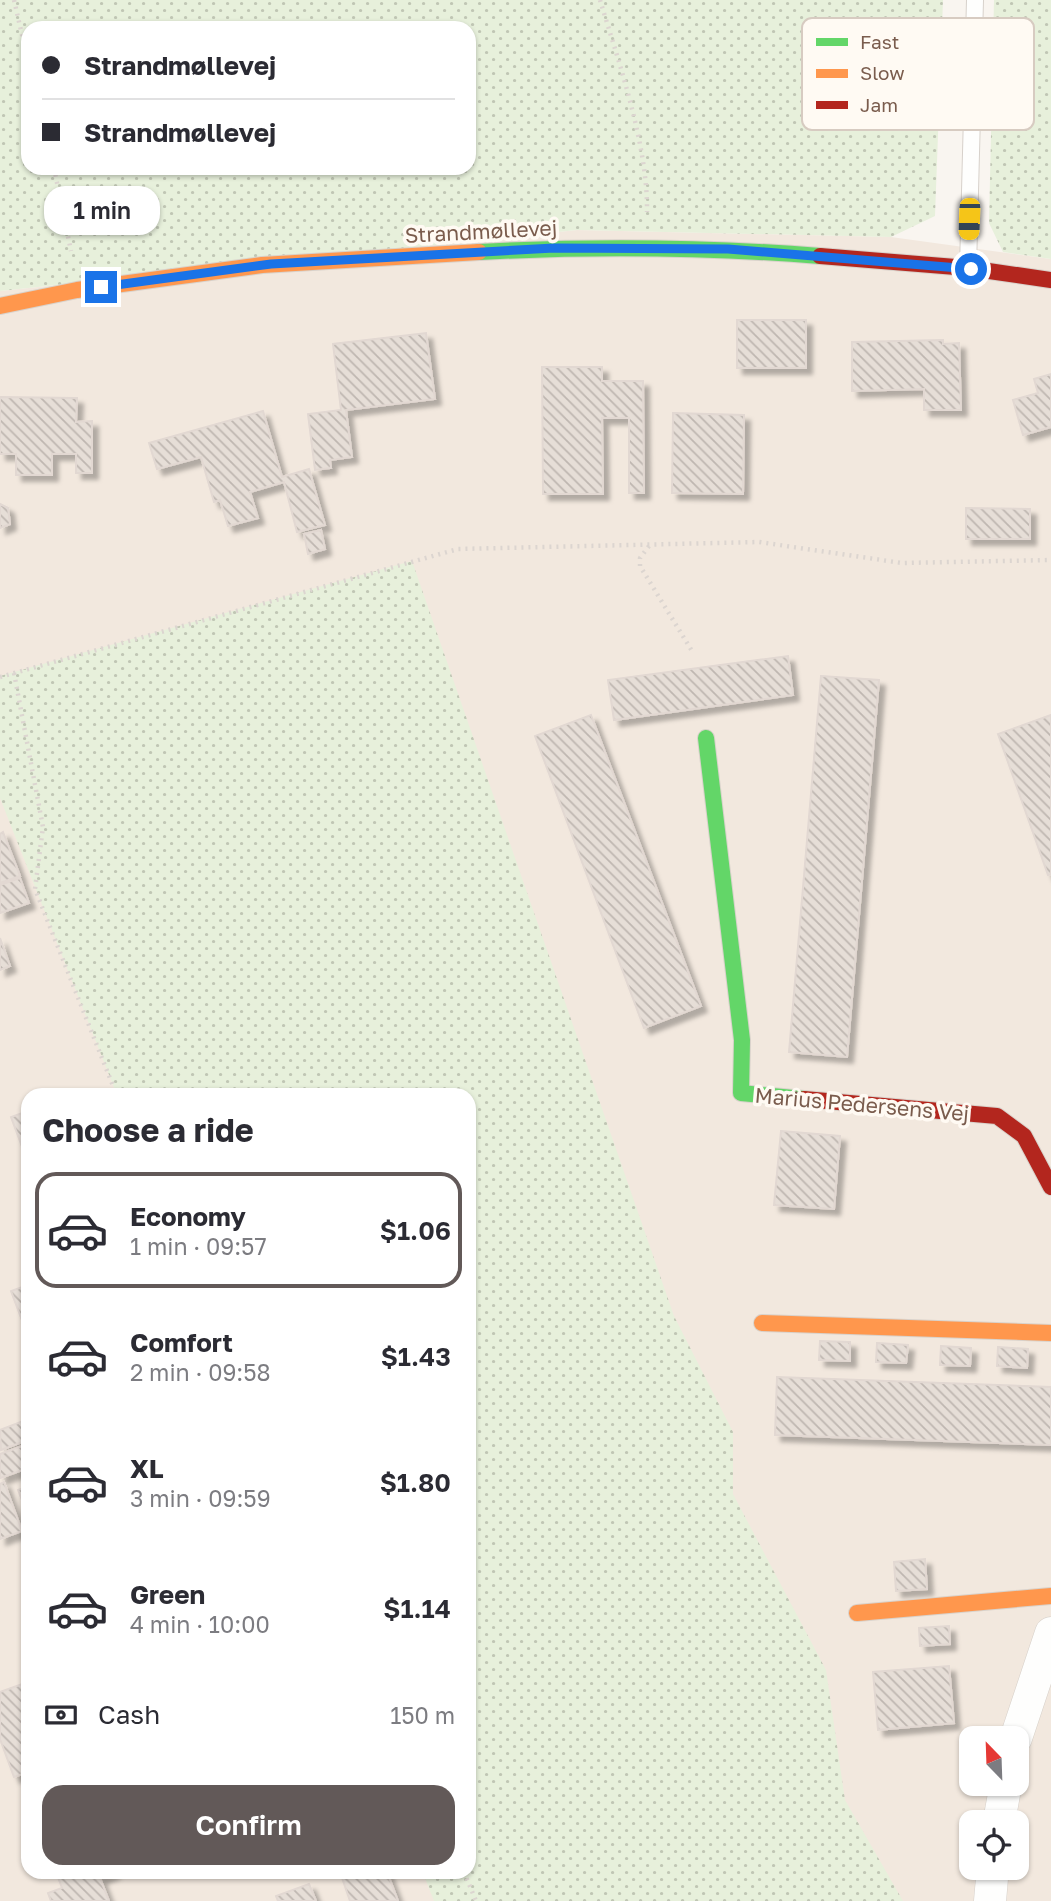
<!DOCTYPE html>
<html lang="en">
<head>
<meta charset="utf-8">
<style>
  :root { --surface:#fff; --page:#f7f7f7; --text:#2b2b33; --muted:#7c7c81; --line:#e1e1e2; --accent:#625958 }
  body { margin:0; font-family:"Golos Text",sans-serif; background:var(--page); color:var(--text); height:100vh; display:flex; flex-direction:column; font-size:26px; white-space:nowrap }
  * { box-sizing:border-box; margin:0 }
  p { font-size:23px; color:var(--muted) }
  .icon { flex:none; width:38px; height:38px; fill:none; stroke:currentColor; stroke-width:2; stroke-linecap:round; stroke-linejoin:round }
  .map { position:relative; flex:1; overflow:hidden }
  .sheet { position:absolute; left:21px; top:1088px; width:455px; height:791px; display:flex; flex-direction:column; background:var(--surface); border-radius:21px; box-shadow:0 2px 5px #0004 }
  .sheet>* { flex:none }
  .top-card { position:absolute; left:21px; top:21px; width:455px; height:154px; border-radius:21px; box-shadow:0 2px 5px #0004; display:grid; align-content:center; height:154px; padding:0 21px; background:var(--surface) }
  .needle { width:46px; rotate:337deg }
  .fabs { position:absolute; left:959px; top:1726px; display:grid; gap:14px }
  .fabs a { display:grid; place-items:center; width:70px; height:70px; border-radius:14px; background:var(--surface); box-shadow:0 2px 5px #0004; font-size:35px }
  .end { position:absolute; width:32px; height:32px; margin:-16px; border:9px solid #1a73e8; background:#fff; box-shadow:0 0 0 4px #fff }
  .from { border-radius:50% }
  .bubble { position:absolute; height:49px; border-radius:21px; background:var(--surface); box-shadow:0 2px 5px #0004; font-size:23px; font-weight:600; line-height:49px; text-align:center }
  .car { position:absolute; width:21px; height:42px; margin:-21px -10px; border-radius:9px; box-shadow:0 0 5px 2px #0007; background:linear-gradient(#f5c518 24%,#345 0 40%,#f5c518 0 76%,#345 0 86%,#f5c518 0) }
  .top-card b { display:flex; align-items:center; gap:24px; height:66px; font-size:26px }
  .top-card b+b { border-top:2px solid var(--line) }
  .top-card i { width:18px; height:18px; background:var(--text) }
  ul { padding:0; list-style:none }
  li { display:flex; align-items:center; gap:21px; height:116px; margin:0 14px 10px; padding:0 7px; border:4px solid transparent; border-radius:21px }
  li div { flex:1 }
  li b { display:block; font-size:26px }
  li em { font-style:normal; font-weight:600 }
  li.active { border-color:var(--accent) }
  li>.icon { width:63px; height:63px; stroke-width:1.5 }
  h2 { padding:0 21px; font-size:32px; line-height:84px }
  .pay { display:flex; align-items:center; gap:18px; height:77px; padding:0 21px; font-size:26px }
  .pay p { margin-inline-start:auto }
  .cta { display:flex; gap:14px; margin-top:auto; padding:14px 21px }
  .cta a { flex:1; height:80px; border-radius:21px; background:var(--accent); color:#fff; font-size:28px; font-weight:600; line-height:80px; text-align:center }
  .map>svg:first-child { display:block }
  .residential { fill:#f2e8de; fill-rule:evenodd }
  .grass { fill:url(#grass-dots); fill-rule:evenodd }
  .building { fill:url(#building-back-hatch); stroke:#e2d8d2; stroke-width:2; filter:url(#shadow) }
  .lines { fill:none; stroke-linecap:round; stroke-linejoin:round }
  .lane-casing { stroke:#d7d1cb; stroke-width:18 }
  .street-casing { stroke:#d7d1cb; stroke-width:33 }
  .fast-casing { stroke:#d9d2cb; stroke-width:18 }
  .slow-casing { stroke:#d9d2cb; stroke-width:18 }
  .jam-casing { stroke:#d9d2cb; stroke-width:18 }
  .path { stroke:#dcd5d0; stroke-width:4.5; stroke-dasharray:2 5; stroke-linecap:butt }
  .lane { stroke:#fefefd; stroke-width:16 }
  .street { stroke:#fefefd; stroke-width:32 }
  .fast { stroke:#63d668; stroke-width:16 }
  .slow { stroke:#ff974d; stroke-width:16 }
  .jam { stroke:#b3261e; stroke-width:16 }
  .route { stroke:#1a73e8; stroke-width:9 }
  .labels { text-anchor:middle; dominant-baseline:central; stroke-width:7; stroke-linejoin:round; paint-order:stroke }
  .street-label { font-size:21px; fill:#7a5c4d; stroke:#fffaf3 }
  .key { fill:#fffaf3; stroke:#d7cbc1; stroke-width:2 }
  .key-label { font-size:19px; fill:#7a5c4d }
</style>
</head>
<body>
<div class="map">
<svg width="1051" height="1901" viewBox="0 0 1051 1901">
  <defs>
    <pattern id="grass-dots" width="8" height="8" patternUnits="userSpaceOnUse" patternTransform="scale(1.75)"><rect width="8" height="8" fill="#e7f0db"/><path d="M2 2h.1M6 6h.1" fill="none" stroke="#c0c6b4" stroke-width="1.8" stroke-linecap="round"/></pattern>
    <pattern id="building-back-hatch" width="6" height="6" patternUnits="userSpaceOnUse" patternTransform="scale(1.75)"><rect width="6" height="6" fill="#e6ded7"/><path d="M-1 5l2 2M0 0l6 6M5-1l2 2" fill="none" stroke="#bfb7b1"/></pattern>
    <filter id="shadow"><feDropShadow dx="6" dy="6" stdDeviation="2" flood-color="#0004"/></filter>
  </defs>
  <rect width="100%" height="100%" fill="#f9f5f0"/>
  <path class="residential" d="M 577,230 L 891,237 L 1051,259 L 1051,1901 L 0,1901 L 0,291 ZM 28,1096 L 469,1096 L 469,1872 L 28,1872 ZM 971,1738 L 1017,1738 L 1017,1783 L 971,1783 ZM 971,1822 L 1017,1822 L 1017,1867 L 971,1867 Z"/>
  <path class="grass" d="M 0,0 L 943,0 L 935,216 L 891,237 L 577,230 L 0,291 ZM 28,28 L 469,28 L 469,168 L 28,168 Z
    M 994,0 L 1051,0 L 1051,259 L 1003,252 L 989,223 Z
    M 412,561 L 674,1316 L 733,1432 L 733,1494 L 826,1670 L 845,1800 L 903,1901 L 434,1901 L 423,1873 L 469,1872 L 469,1096 L 117,1095 L 0,798 L 0,676 Z"/>
  <path class="building" d="M 737,320 L 806,320 L 806,368 L 737,368 Z
    M 426,333 L 435,399 L 346,410 L 352,457 L 330,460 L 331,468 L 315,470 L 308,414 L 341,410 L 333,344 Z
    M 943,340 L 943,344 L 959,343 L 961,410 L 924,410 L 924,389 L 852,391 L 852,342 Z
    M 542,367 L 602,367 L 602,381 L 643,381 L 644,493 L 629,493 L 629,418 L 602,418 L 603,494 L 543,494 Z
    M 1051,374 L 1051,427 L 1023,435 L 1013,400 L 1038,393 L 1034,379 Z
    M 0,397 L 77,398 L 76,422 L 92,421 L 92,473 L 76,473 L 76,454 L 52,454 L 52,475 L 16,475 L 16,454 L 0,454 Z
    M 263,411 L 282,477 L 309,469 L 325,525 L 297,532 L 284,482 L 250,492 L 258,518 L 228,526 L 220,500 L 214,502 L 201,457 L 157,469 L 149,443 Z
    M 673,413 L 744,415 L 743,494 L 672,493 Z
    M 0,504 L 8,508 L 10,524 L 0,528 Z
    M 966,508 L 1030,509 L 1030,539 L 966,539 Z
    M 321,530 L 325,549 L 308,554 L 304,534 Z
    M 788,656 L 793,695 L 614,720 L 608,680 Z
    M 821,676 L 879,680 L 847,1057 L 789,1052 Z
    M 591,715 L 701,1006 L 644,1028 L 535,736 Z
    M 1051,715 L 1051,874 L 1048,875 L 998,734 Z
    M 3,832 L 20,876 L 0,883 L 0,834 Z
    M 20,878 L 29,903 L 0,913 L 0,885 Z
    M 0,938 L 10,966 L 0,970 Z
    M 28,1111 L 28,1163 L 11,1117 Z
    M 781,1131 L 840,1136 L 834,1209 L 774,1205 Z
    M 28,1285 L 28,1322 L 23,1323 L 11,1291 Z
    M 820,1341 L 850,1342 L 850,1361 L 819,1360 Z
    M 877,1343 L 908,1345 L 906,1363 L 876,1362 Z
    M 941,1346 L 971,1348 L 970,1366 L 940,1365 Z
    M 998,1347 L 1028,1349 L 1027,1368 L 997,1366 Z
    M 777,1377 L 1051,1387 L 1051,1445 L 775,1435 Z
    M 23,1421 L 28,1440 L 1,1450 L 0,1430 Z
    M 28,1444 L 28,1468 L 0,1478 L 0,1454 Z
    M 4,1482 L 22,1531 L 0,1539 L 0,1484 Z
    M 28,1487 L 28,1516 L 18,1490 Z
    M 925,1559 L 927,1589 L 896,1591 L 894,1562 Z
    M 949,1626 L 950,1644 L 920,1646 L 919,1628 Z
    M 949,1666 L 954,1723 L 878,1730 L 873,1672 Z
    M 28,1682 L 28,1772 L 14,1777 L 0,1739 L 0,1692 Z
    M 56,1872 L 115,1872 L 100,1878 L 109,1901 L 51,1901 L 48,1893 L 62,1888 Z
    M 340,1872 L 387,1872 L 398,1901 L 350,1901 Z
    M 309,1884 L 316,1901 L 278,1901 L 276,1896 Z"/>
  <g class="lines">
    <g class="lane-casing">
      <path id="lane" d="M 968,268 L 975,0"/>
    </g>
    <g class="street-casing">
      <path id="street" d="M 1016,1738 L 1051,1633
        M 999,1822 L 1006,1783
        M 990,1901 L 993,1867"/>
    </g>
    <g class="fast-casing">
      <path id="fast" d="M 479,252 C 593,246 706,247 820,256
        M 706,738 L 742,1040 L 741,1093 L 804,1099"/>
    </g>
    <g class="slow-casing">
      <path id="slow" d="M 0,306 L 77,290 L 262,265 L 479,252
        M 762,1323 L 1051,1333
        M 857,1613 L 1051,1596"/>
    </g>
    <g class="jam-casing">
      <path id="jam" d="M 820,256 L 968,268 L 1051,280
        M 804,1099 L 997,1116 L 1024,1136 L 1051,1187"/>
    </g>
    <path class="path" d="M 14,0 L 28,61
      M 600,0 C 619,63 648,146 647,212
      M 54,168 L 71,251
      M 649,546 L 640,558 L 640,566 L 692,651
      M 14,673 L 43,827 L 35,889 L 117,1096
      M 0,677 L 458,549 L 759,542 L 902,563 L 1051,560
      M 464,1872 L 476,1901"/>
    <use href="#lane" class="lane"/>
    <use href="#street" class="street"/>
    <use href="#fast" class="fast"/>
    <use href="#slow" class="slow"/>
    <use href="#jam" class="jam"/>
  </g>
  <g class="lines">
    <path class="route" d="M 101,287 L 271,264 L 554,248 L 728,249 L 971,269"/>
  </g>
  <g class="labels">
    <g class="street-label">
      <text transform="translate(481 231) rotate(-3)">Strandmøllevej</text>
      <text transform="translate(862 1104) rotate(5)">Marius Pedersens Vej</text>
    </g>
  </g>
  <rect x="802" y="18" width="232" height="112" rx="10" class="key"/>
  <rect x="816" y="38" width="32" height="8" fill="#63d668"/>
  <rect x="816" y="69" width="32" height="9" fill="#ff974d"/>
  <rect x="816" y="101" width="32" height="8" fill="#b3261e"/>
  <g class="key-label">
    <text x="860" y="49">Fast</text>
    <text x="860" y="80">Slow</text>
    <text x="860" y="112">Jam</text>
  </g>
</svg>
<div class="fabs">
<a><svg class="needle" viewBox="-14 -14 28 28"><path d="M0-13l5 13h-10z" fill="#e53935"/><path d="M0 13l5-13h-10z" fill="#7c7c81"/></svg></a>
<a><svg class="icon" aria-label="locate" viewBox="0 0 24 24"><circle cx="12" cy="12" r="6"/><path d="M12 2v4M12 18v4M2 12h4M18 12h4"/></svg></a>
</div>
<i class="end from" style="left:971px;top:269px"></i>
<i class="end" style="left:101px;top:287px"></i>
<div class="bubble" style="left:44px;top:186px;width:116px">1 min</div>
<i class="car" style="left:969px;top:219px;rotate:182deg"></i>
<div class="top-card">
<b><i class="from"></i>Strandmøllevej</b>
<b><i></i>Strandmøllevej</b>
</div>
<section class="sheet">
<h2>Choose a ride</h2>
<ul>
<li class="active"><svg class="icon" aria-label="car" viewBox="0 0 24 24"><path d="M5 17H2v-5l4-1 3-4h7l3 4 3 1v5h-3M9 17h6M6 11h13"/><circle cx="7" cy="17" r="2"/><circle cx="17" cy="17" r="2"/></svg><div><b>Economy</b><p>1 min · 09:57</p></div><em>$1.06</em></li>
<li><svg class="icon" aria-label="car" viewBox="0 0 24 24"><path d="M5 17H2v-5l4-1 3-4h7l3 4 3 1v5h-3M9 17h6M6 11h13"/><circle cx="7" cy="17" r="2"/><circle cx="17" cy="17" r="2"/></svg><div><b>Comfort</b><p>2 min · 09:58</p></div><em>$1.43</em></li>
<li><svg class="icon" aria-label="car" viewBox="0 0 24 24"><path d="M5 17H2v-5l4-1 3-4h7l3 4 3 1v5h-3M9 17h6M6 11h13"/><circle cx="7" cy="17" r="2"/><circle cx="17" cy="17" r="2"/></svg><div><b>XL</b><p>3 min · 09:59</p></div><em>$1.80</em></li>
<li><svg class="icon" aria-label="car" viewBox="0 0 24 24"><path d="M5 17H2v-5l4-1 3-4h7l3 4 3 1v5h-3M9 17h6M6 11h13"/><circle cx="7" cy="17" r="2"/><circle cx="17" cy="17" r="2"/></svg><div><b>Green</b><p>4 min · 10:00</p></div><em>$1.14</em></li>
</ul>
<div class="pay"><svg class="icon" aria-label="cash" viewBox="0 0 24 24"><path d="M3 7h18v10H3z"/><circle cx="12" cy="12" r="2"/></svg>Cash<p>150 m</p></div>
<div class="cta"><a>Confirm</a></div>
</section>
</div>
</body>
</html>
